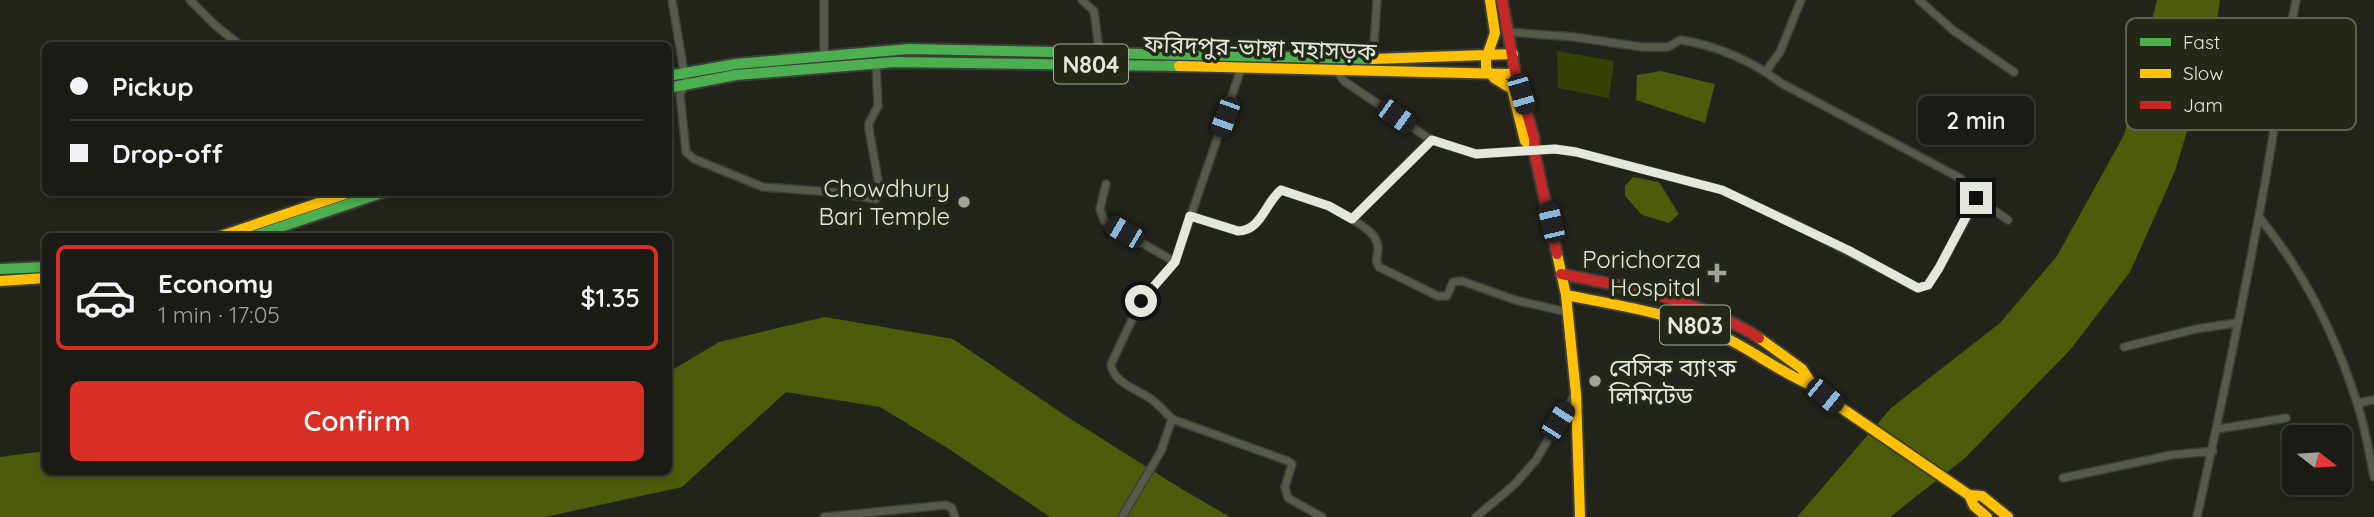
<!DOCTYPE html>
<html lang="en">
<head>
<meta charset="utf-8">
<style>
  :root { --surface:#1a1b14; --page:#272822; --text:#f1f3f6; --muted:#9fa1a0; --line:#383934; --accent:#d93025 }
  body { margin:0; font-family:Quicksand,"Noto Sans Bengali",sans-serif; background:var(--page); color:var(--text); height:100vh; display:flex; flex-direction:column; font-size:26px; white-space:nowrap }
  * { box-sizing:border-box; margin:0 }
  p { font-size:23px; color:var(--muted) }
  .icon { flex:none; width:38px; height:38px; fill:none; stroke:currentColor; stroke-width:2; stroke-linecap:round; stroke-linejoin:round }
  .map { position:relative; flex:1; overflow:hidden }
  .sheet { position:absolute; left:42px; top:233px; width:630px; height:242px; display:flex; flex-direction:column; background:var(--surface); border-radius:10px; box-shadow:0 4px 10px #0003,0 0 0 2px var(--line) }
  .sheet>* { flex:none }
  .banner { position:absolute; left:42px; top:42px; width:630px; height:154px; border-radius:10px; box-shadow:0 4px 10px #0003,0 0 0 2px var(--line); display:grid; align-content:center; height:154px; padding:0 28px; background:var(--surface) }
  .needle { width:46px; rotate:107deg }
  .controls { position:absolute; left:2282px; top:425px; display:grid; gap:14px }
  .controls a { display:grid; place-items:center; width:70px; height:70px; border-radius:10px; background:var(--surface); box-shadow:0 4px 10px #0003,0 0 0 2px var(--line); font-size:35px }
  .end { position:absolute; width:32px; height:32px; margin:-16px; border:9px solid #e4e7dc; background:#111; box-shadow:0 0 0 4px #111 }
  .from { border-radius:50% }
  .bubble { position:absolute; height:49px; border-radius:10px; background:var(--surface); box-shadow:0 4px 10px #0003,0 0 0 2px var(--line); font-size:23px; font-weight:600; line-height:49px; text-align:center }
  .car { position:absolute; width:21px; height:42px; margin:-21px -10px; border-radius:9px; box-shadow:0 0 5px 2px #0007; background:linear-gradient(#222 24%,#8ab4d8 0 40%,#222 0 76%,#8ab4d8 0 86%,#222 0) }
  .banner b { display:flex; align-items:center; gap:24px; height:66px; font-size:26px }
  .banner b+b { border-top:2px solid var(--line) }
  .banner i { width:18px; height:18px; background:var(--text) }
  ul { padding:12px 0 0; list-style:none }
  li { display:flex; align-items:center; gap:21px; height:105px; margin:0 14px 10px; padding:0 14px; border:4px solid transparent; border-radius:10px }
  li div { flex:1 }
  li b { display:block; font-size:26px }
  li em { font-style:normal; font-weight:600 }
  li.selected { border-color:var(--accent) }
  li>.icon { width:63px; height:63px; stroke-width:1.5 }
  .button { display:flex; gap:14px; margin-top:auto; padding:14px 28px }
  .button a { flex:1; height:80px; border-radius:10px; background:var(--accent); color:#fff; font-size:28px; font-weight:600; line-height:80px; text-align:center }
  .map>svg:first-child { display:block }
  .green { fill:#364105 }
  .water { fill:#4d5c0b }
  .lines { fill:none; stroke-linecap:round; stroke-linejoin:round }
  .street-casing { stroke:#3c3e37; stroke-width:10 }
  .fast-casing { stroke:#3c3e37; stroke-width:14 }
  .slow-casing { stroke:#3c3e37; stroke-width:14 }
  .jam-casing { stroke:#3c3e37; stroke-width:14 }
  .street { stroke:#565a4a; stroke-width:7 }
  .fast { stroke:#4caf50; stroke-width:10 }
  .slow { stroke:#ffc107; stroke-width:10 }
  .jam { stroke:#c62828; stroke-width:10 }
  .route { stroke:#e4e7dc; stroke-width:9 }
  .poi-dot { fill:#a0a398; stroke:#232817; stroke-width:2.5 }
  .labels { text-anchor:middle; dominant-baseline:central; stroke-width:7; stroke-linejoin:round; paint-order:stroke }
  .shield { fill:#232817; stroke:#aaaea1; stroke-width:2 }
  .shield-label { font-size:23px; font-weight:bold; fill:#e4e7dc }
  .street-label { font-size:24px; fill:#e4e7dc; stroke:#232817 }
  .poi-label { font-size:24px; fill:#e4e7dc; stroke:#232817; text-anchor:end }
  .key { fill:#232817; stroke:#5d6152; stroke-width:2 }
  .key-label { font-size:19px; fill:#e4e7dc }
</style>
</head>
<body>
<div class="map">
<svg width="2374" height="517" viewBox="0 0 2374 517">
  <rect width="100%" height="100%" fill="#22241b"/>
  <path class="green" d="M 1557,51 L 1614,61 L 1609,98 L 1558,88 Z"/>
  <path class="water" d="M 2157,0 L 2220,0 L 2214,42 L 2175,171 L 2130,272 L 2070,350 L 1965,458 L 1890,517 L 1797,517 L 1891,408 L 2000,323 L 2057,256 L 2124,135 Z
    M 1661,71 L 1715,84 L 1705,123 L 1636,100 L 1637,75 Z
    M 1633,177 L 1659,182 L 1679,214 L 1669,223 L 1642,215 L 1625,196 L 1625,186 Z
    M 825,317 L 953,339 L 1066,416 L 1180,488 L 1230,517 L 1050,517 L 949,449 L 880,407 L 786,392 L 682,487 L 545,517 L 0,517 L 0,457 L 45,451 L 46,471 L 668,471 L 669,372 L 719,342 Z"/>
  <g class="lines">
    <g class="street-casing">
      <path id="street" d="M 190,0 L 215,25 L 241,46
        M 672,0 L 686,84 L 680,94 L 686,152 L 694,159 L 763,187 L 831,192 L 876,199
        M 824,0 L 824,57
        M 1082,0 L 1094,11 L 1100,57
        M 1919,0 L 1954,31 L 2014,72
        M 1373,59 L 1377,0
        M 876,63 L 878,106 L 869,123 L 869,129 L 878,180
        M 1337,71 L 1344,81 L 1431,140
        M 1766,71 L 1780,52 L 1801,0
        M 1106,184 L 1100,209 L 1104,221 L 1175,262
        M 1976,198 L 2008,220
        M 1190,216 L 1238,231 C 1261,231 1265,203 1281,190 L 1329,206 L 1352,219 L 1431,140 L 1476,154 L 1555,149 L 1576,152 L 1722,190 L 1795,224 L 1918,288 L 1928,285 L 1939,268 L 1972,208 L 1976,198 L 1960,178 L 1781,83 C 1752,61 1716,45 1680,40 L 1668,47 L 1642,47 L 1574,37 L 1509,32
        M 2259,217 C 2303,271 2336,336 2357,403 C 2365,426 2369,452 2374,477
        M 1352,219 C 1363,227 1379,234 1378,250 C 1377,258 1375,260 1379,267 L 1438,296 L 1447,296 L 1453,282 L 1462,281 L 1515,300 L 1567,312
        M 2124,347 L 2196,329 L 2236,323
        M 2358,403 L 2374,400
        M 1172,419 L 1288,461 L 1292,464 L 1285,487 L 1288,498 L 1322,517
        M 2218,429 L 2286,418
        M 2063,478 L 2171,455 L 2213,451
        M 824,517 L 946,505 L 952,508 L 955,517
        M 1122,517 L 1161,451 L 1172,419 C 1165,412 1159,405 1151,399 C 1138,390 1112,382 1111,364 L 1141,301 L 1175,262 L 1242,66
        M 1476,517 L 1514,485 L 1536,460 L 1575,394
        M 2197,517 C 2219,417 2240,316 2259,215 C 2273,144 2282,71 2296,0"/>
    </g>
    <g class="fast-casing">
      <path id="fast" d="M 668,76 L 736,64 L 909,49 L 1373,59
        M 668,88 L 736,75 L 895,62 L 1179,66
        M 254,236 L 384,192
        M 0,269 L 46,267"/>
    </g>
    <g class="slow-casing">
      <path id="slow" d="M 1490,0 L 1495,33 L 1486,59 L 1486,69 L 1494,78 L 1512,89 L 1525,141 L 1534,151
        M 1373,59 L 1513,54
        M 1179,66 L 1507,74 L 1515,72
        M 221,236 L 351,192
        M 1557,254 L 1566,295 C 1617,305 1670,313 1718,334 C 1751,349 1779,372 1813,386
        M 0,281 L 46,278
        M 1566,295 L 1576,394 L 1580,517
        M 1759,338 L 1802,369 L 1813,386 L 1837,405 L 1969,495 L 1974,506 L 1987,517
        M 1969,495 L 1982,496 L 2008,517"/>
    </g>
    <g class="jam-casing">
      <path id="jam" d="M 1502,0 L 1515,72 L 1534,138 L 1534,151 L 1557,254
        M 1561,274 C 1630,287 1700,300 1759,338"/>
    </g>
    <use href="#street" class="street"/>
    <use href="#fast" class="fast"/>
    <use href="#slow" class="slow"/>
    <use href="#jam" class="jam"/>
  </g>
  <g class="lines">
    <path class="route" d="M 1141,301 L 1175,262 L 1190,216 L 1238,231 C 1261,231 1265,203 1281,190 L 1329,206 L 1352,219 L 1432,140 L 1476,154 L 1555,149 L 1576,152 L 1722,190 L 1848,250 L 1918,288 L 1928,285 L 1939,268 L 1976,198"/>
  </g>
  <g class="poi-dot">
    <circle cx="964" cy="202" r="7"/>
    <path d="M1713.5 262.5h7v7h7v7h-7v7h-7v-7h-7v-7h7z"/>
    <circle cx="1595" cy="381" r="7"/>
  </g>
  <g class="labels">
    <g class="shield">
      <rect x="1054" y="44.5" width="74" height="39" rx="5"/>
      <rect x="1660" y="305.5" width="70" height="39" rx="5"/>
    </g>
    <g class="shield-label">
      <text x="1091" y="64">N804</text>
      <text x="1695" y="325">N803</text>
    </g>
    <g class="street-label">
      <text transform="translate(1260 47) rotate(2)">ফরিদপুর-ভাঙ্গা মহাসড়ক</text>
    </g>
    <g class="poi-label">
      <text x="950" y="188">Chowdhury<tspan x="950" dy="28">Bari Temple</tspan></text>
      <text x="1701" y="259">Porichorza<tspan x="1701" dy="28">Hospital</tspan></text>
      <text x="1609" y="367" text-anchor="start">বেসিক ব্যাংক<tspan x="1609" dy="28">লিমিটেড</tspan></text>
    </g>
  </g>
  <rect x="2126" y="18" width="230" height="112" rx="10" class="key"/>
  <rect x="2140" y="38" width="31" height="8" fill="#4caf50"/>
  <rect x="2140" y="69" width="31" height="9" fill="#ffc107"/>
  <rect x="2140" y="101" width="31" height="8" fill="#c62828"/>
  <g class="key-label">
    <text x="2183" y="49">Fast</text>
    <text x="2183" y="80">Slow</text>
    <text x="2183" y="112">Jam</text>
  </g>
</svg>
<div class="controls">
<a><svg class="needle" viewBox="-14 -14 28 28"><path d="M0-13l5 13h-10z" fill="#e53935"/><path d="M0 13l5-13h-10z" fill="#9fa1a0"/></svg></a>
</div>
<i class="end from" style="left:1141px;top:301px"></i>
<i class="end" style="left:1976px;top:198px"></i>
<div class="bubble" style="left:1918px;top:96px;width:116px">2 min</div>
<i class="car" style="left:1521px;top:94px;rotate:164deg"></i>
<i class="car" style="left:1396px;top:116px;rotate:126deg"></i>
<i class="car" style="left:1225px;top:117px;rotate:200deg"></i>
<i class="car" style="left:1551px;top:222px;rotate:347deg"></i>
<i class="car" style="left:1124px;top:232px;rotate:300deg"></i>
<i class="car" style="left:1825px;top:396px;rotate:129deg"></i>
<i class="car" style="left:1558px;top:421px;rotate:33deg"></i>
<div class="banner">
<b><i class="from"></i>Pickup</b>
<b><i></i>Drop-off</b>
</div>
<section class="sheet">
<ul>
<li class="selected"><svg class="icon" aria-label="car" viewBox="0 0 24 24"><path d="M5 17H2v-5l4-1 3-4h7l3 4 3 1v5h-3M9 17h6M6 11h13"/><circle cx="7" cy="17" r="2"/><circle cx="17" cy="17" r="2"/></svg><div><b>Economy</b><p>1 min · 17:05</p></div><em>$1.35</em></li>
</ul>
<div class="button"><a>Confirm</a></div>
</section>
</div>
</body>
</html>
